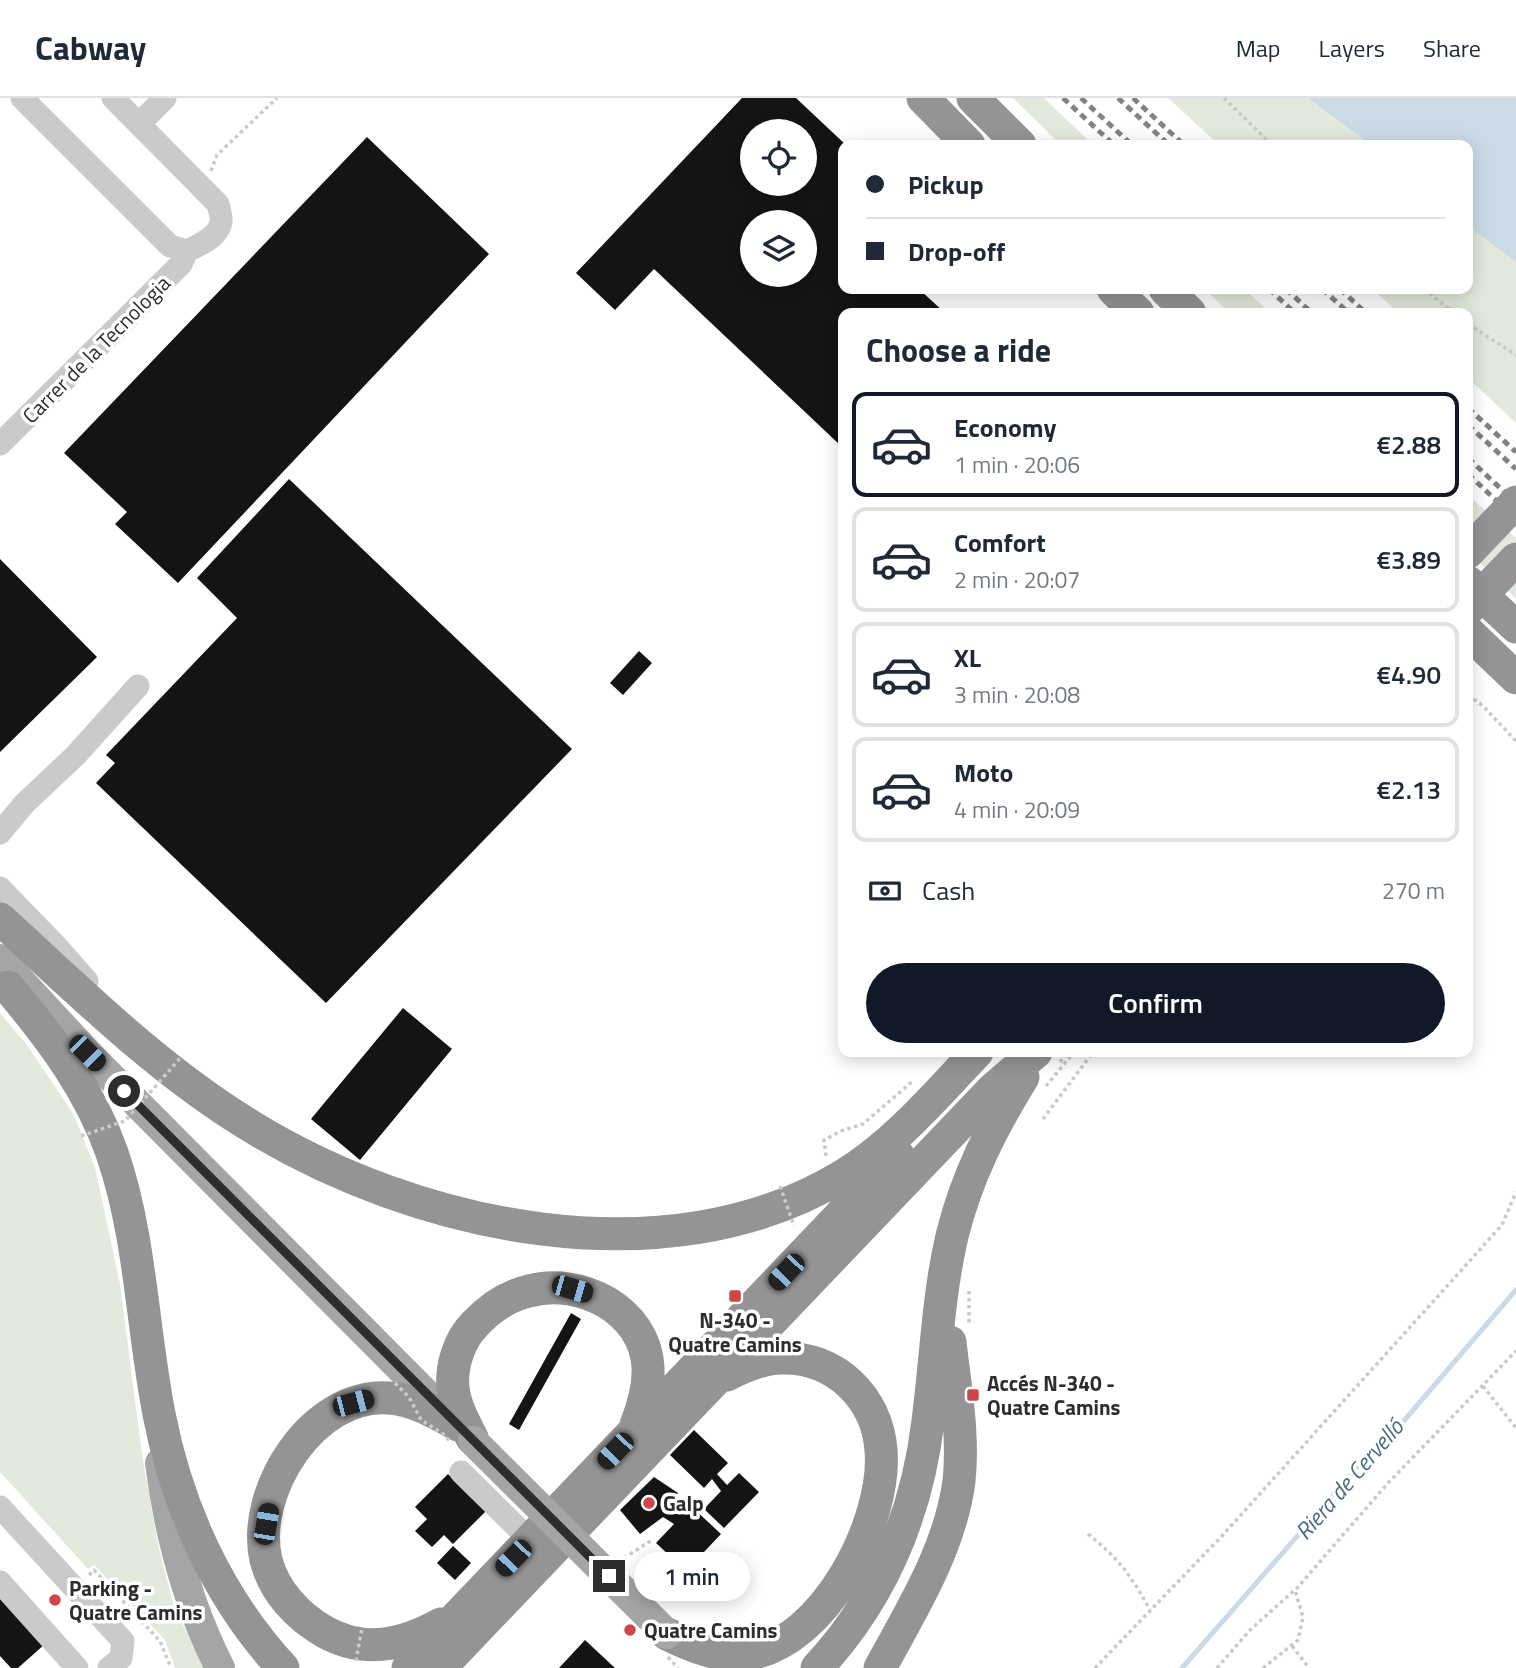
<!DOCTYPE html>
<html lang="en">
<head>
<meta charset="utf-8">
<style>
  :root { --surface:#fff; --page:#f6f6f7; --text:#1f2937; --muted:#747a83; --line:#e0e1e3; --accent:#111827 }
  body { margin:0; font-family:"Titillium Web",sans-serif; background:var(--page); color:var(--text); height:100vh; display:flex; flex-direction:column; font-size:26px; white-space:nowrap }
  * { box-sizing:border-box; margin:0 }
  p { font-size:23px; color:var(--muted) }
  .icon { flex:none; width:38px; height:38px; fill:none; stroke:currentColor; stroke-width:2; stroke-linecap:round; stroke-linejoin:round }
  .map { position:relative; flex:1; overflow:hidden }
  .details { position:absolute; left:838px; top:210px; width:635px; height:749px; display:flex; flex-direction:column; background:var(--surface); border-radius:14px; box-shadow:0 4px 18px #0003 }
  .details>* { flex:none }
  .top-card { position:absolute; left:838px; top:42px; width:635px; height:154px; border-radius:14px; box-shadow:0 4px 18px #0003; display:grid; align-content:center; height:154px; padding:0 28px; background:var(--surface) }
  .buttons { position:absolute; left:740px; top:21px; display:grid; gap:14px }
  .buttons a { display:grid; place-items:center; width:77px; height:77px; border-radius:50%; background:var(--surface); box-shadow:0 4px 18px #0003; font-size:35px }
  .end { position:absolute; width:32px; height:32px; margin:-16px; border:9px solid #2d2d2d; background:#fff; box-shadow:0 0 0 4px #fff }
  .from { border-radius:50% }
  .bubble { position:absolute; height:49px; border-radius:24px; background:var(--surface); box-shadow:0 4px 18px #0003; font-size:23px; font-weight:600; line-height:49px; text-align:center }
  .car { position:absolute; width:21px; height:42px; margin:-21px -10px; border-radius:9px; box-shadow:0 0 5px 2px #0007; background:linear-gradient(#222 24%,#8ab4d8 0 40%,#222 0 76%,#8ab4d8 0 86%,#222 0) }
  .top-card b { display:flex; align-items:center; gap:24px; height:66px; font-size:26px }
  .top-card b+b { border-top:2px solid var(--line) }
  .top-card i { width:18px; height:18px; background:var(--text) }
  ul { padding:0; list-style:none }
  li { display:flex; align-items:center; gap:21px; height:105px; margin:0 14px 10px; padding:0 14px; border:4px solid var(--line); border-radius:14px }
  li div { flex:1 }
  li b { display:block; font-size:26px }
  li em { font-style:normal; font-weight:600 }
  li.active { border-color:var(--accent) }
  li>.icon { width:63px; height:63px; stroke-width:1.5 }
  h2 { padding:0 28px; font-size:32px; line-height:84px }
  .pay { display:flex; align-items:center; gap:18px; height:77px; padding:0 28px; font-size:26px }
  .pay p { margin-inline-start:auto }
  .cta { display:flex; gap:14px; margin-top:auto; padding:14px 28px }
  .cta a { flex:1; height:80px; border-radius:42px; background:var(--accent); color:#fff; font-size:28px; font-weight:600; line-height:80px; text-align:center }
  header { display:flex; align-items:center; gap:42px; box-sizing:border-box; height:98px; padding:0 35px; background:var(--surface); border-bottom:2px solid var(--line) }
  header strong { font-size:33px }
  nav { display:flex; gap:38px; margin-inline-start:auto; font-size:24px }
  .map>svg:first-child { display:block }
  .green { fill:#e3e9dc }
  .water { fill:#cbdbe6 }
  .lines { fill:none; stroke-linecap:round; stroke-linejoin:round }
  .stream { stroke:#cbdbe6; stroke-width:5 }
  .building { fill:#141414; fill-rule:evenodd }
  .path { stroke:#cacaca; stroke-width:3.5; stroke-dasharray:3.5 3.5; stroke-linecap:butt }
  .minor { stroke:#cacaca; stroke-width:23 }
  .major { stroke:#a5a5a5; stroke-width:30 }
  .highway { stroke:#949494; stroke-width:33 }
  .rail { stroke:#828282; stroke-width:5; stroke-dasharray:7 5; stroke-linecap:butt }
  .path-bridge { stroke:#cacaca; stroke-width:3.5; stroke-dasharray:3.5 3.5; stroke-linecap:butt }
  .major-bridge { stroke:#a5a5a5; stroke-width:30 }
  .highway-bridge { stroke:#949494; stroke-width:33 }
  .route { stroke:#2d2d2d; stroke-width:9 }
  .poi-dot { fill:#ce454a; stroke:#fff; stroke-width:2.5 }
  .labels { text-anchor:middle; dominant-baseline:central; stroke-width:7; stroke-linejoin:round; paint-order:stroke }
  .street-label { font-size:21px; fill:#2d2d2d; stroke:#fff }
  .poi-label { font-size:21px; font-weight:bold; fill:#2d2d2d; stroke:#fff; text-anchor:start }
  .water-label { font-size:23px; font-style:italic; fill:#466a85; stroke:#fff }
</style>
</head>
<body>
<header>
<strong>Cabway</strong>
<nav><a>Map</a><a>Layers</a><a>Share</a></nav>
</header>
<div class="map">
<svg width="1516" height="1570" viewBox="0 0 1516 1570">
  <rect width="100%" height="100%" fill="#fff"/>
  <path class="green" d="M 1013,0 L 1044,0 L 1093,47 L 1061,47 Z
    M 1168,0 L 1308,0 L 1371,47 L 1219,47 Z
    M 1468,128 L 1516,164 L 1516,325 L 1468,280 L 1468,215 L 1399,215 L 1372,191 L 1468,191 Z
    M 1205,191 L 1244,191 L 1271,215 L 1229,215 Z
    M 1468,397 L 1516,440 L 1516,501 L 1468,453 Z
    M 0,915 L 27,947 L 74,1017 L 95,1070 L 120,1186 L 142,1357 L 158,1447 L 173,1505 L 203,1570 L 175,1570 L 165,1542 L 94,1467 L 88,1471 L 0,1374 Z"/>
  <path class="water" d="M 1308,0 L 1516,0 L 1516,164 L 1468,128 L 1468,47 L 1371,47 Z"/>
  <g class="lines">
    <path class="stream" d="M 1182,1570 L 1356,1371 L 1396,1332 L 1516,1192"/>
  </g>
  <path class="building" d="M 742,0 L 796,0 L 846,47 L 844,47 L 844,191 L 919,191 L 945,215 L 844,215 L 844,346 L 841,348 L 654,171 L 615,212 L 576,175 ZM 752,33 L 805,33 L 805,86 L 752,86 ZM 752,124 L 805,124 L 805,177 L 752,177 Z
    M 367,39 L 489,156 L 178,485 L 115,426 L 127,414 L 64,355 Z
    M 289,381 L 572,651 L 326,905 L 96,685 L 115,665 L 106,657 L 237,520 L 197,480 Z
    M 0,461 L 97,559 L 0,654 Z
    M 639,553 L 652,565 L 623,597 L 610,585 Z
    M 403,910 L 452,951 L 360,1062 L 311,1021 Z
    M 571,1215 L 581,1221 L 519,1332 L 509,1326 Z
    M 694,1332 L 728,1365 L 717,1376 L 727,1387 L 739,1375 L 759,1394 L 724,1430 L 704,1411 L 721,1393 L 712,1381 L 704,1390 L 670,1357 Z
    M 448,1376 L 486,1413 L 453,1446 L 444,1437 L 432,1449 L 415,1433 L 427,1421 L 415,1409 Z
    M 654,1379 L 678,1395 L 675,1399 L 688,1411 L 691,1408 L 721,1436 L 686,1473 L 656,1445 L 674,1426 L 663,1419 L 640,1436 L 620,1412 Z
    M 453,1448 L 471,1465 L 455,1482 L 437,1465 Z
    M 0,1497 L 45,1546 L 18,1570 L 11,1570 L 0,1558 Z
    M 585,1542 L 615,1570 L 559,1570 Z"/>
  <g class="lines">
    <path class="path" d="M 1224,0 L 1272,47
      M 211,73 L 217,57 L 277,0
      M 1424,191 L 1454,215
      M 1468,226 L 1516,257
      M 1468,581 L 1468,596
      M 1468,597 L 1483,608 L 1516,643
      M 1060,964 L 1069,954
      M 1046,988 L 1074,954
      M 1043,1021 L 1093,954
      M 826,1058 L 824,1042 L 841,1033 L 863,1026 L 914,982
      M 969,1193 L 969,1228
      M 1483,1288 L 1516,1330
      M 1088,1436 C 1118,1460 1131,1477 1150,1512
      M 624,1460 L 652,1442
      M 89,1477 L 94,1472 L 160,1543 L 171,1570
      M 1292,1548 L 1309,1570
      M 1095,1570 L 1221,1439 L 1502,1127 L 1516,1094
      M 1217,1570 L 1250,1532 L 1298,1489 L 1388,1385 L 1516,1253
      M 1263,1570 L 1298,1542 L 1303,1519 L 1295,1492"/>
    <path class="minor" d="M 22,0 L 170,148 L 187,153 C 199,147 219,139 221,124 C 222,119 219,111 218,106 L 113,0
      M 139,26 L 165,0
      M 0,346 L 181,166 L 187,153
      M 0,735 L 24,706 L 75,658 L 138,588
      M 0,790 L 59,851 L 87,883
      M 461,1374 L 530,1442
      M 0,1409 L 123,1543 L 121,1560 L 109,1570
      M 0,1484 L 77,1570"/>
    <path class="major" d="M 0,861 L 87,955 L 448,1318
      M 160,1365 C 169,1437 187,1505 220,1570"/>
    <path class="highway" d="M 923,0 L 969,47
      M 973,0 L 1020,47
      M 1113,191 L 1138,215
      M 1165,191 L 1190,215
      M 1468,484 L 1516,529
      M 1468,534 L 1516,580
      M 0,821 C 79,893 157,971 249,1027 C 416,1130 667,1185 844,1077 C 895,1046 936,997 977,954
      M 8,889 C 51,940 90,992 112,1055 C 141,1139 142,1229 159,1316 C 177,1409 218,1500 283,1570
      M 472,1340 C 464,1324 455,1308 453,1290 C 451,1268 459,1242 475,1226 C 490,1210 507,1198 529,1193 C 580,1179 645,1212 648,1269 C 649,1289 643,1309 636,1327
      M 441,1526 C 403,1547 365,1556 325,1534 C 297,1518 274,1493 266,1462 C 250,1393 314,1294 389,1300 C 415,1302 436,1315 458,1327
      M 667,1536 C 692,1548 719,1560 748,1556 C 825,1545 887,1423 881,1352 C 877,1299 835,1259 782,1260 C 763,1260 744,1268 727,1277
      M 408,1570 L 898,1057
      M 440,1570 L 993,991 L 1036,954
      M 817,1570 C 881,1501 917,1416 928,1323 C 936,1261 938,1198 952,1138 C 967,1078 991,1031 1023,979
      M 880,1570 C 912,1511 950,1451 959,1383 C 964,1337 955,1289 950,1244"/>
    <path class="rail" d="M 1063,0 L 1114,47
      M 1081,0 L 1132,47
      M 1118,0 L 1169,47
      M 1133,0 L 1184,47
      M 1269,191 L 1295,215
      M 1286,191 L 1312,215
      M 1322,191 L 1349,215
      M 1340,191 L 1366,215
      M 1468,310 L 1516,354
      M 1468,327 L 1516,371
      M 1468,360 L 1516,405
      M 1468,376 L 1516,421"/>
    <path class="path-bridge" d="M 81,1038 L 125,1023 L 182,958
      M 780,1088 L 794,1128
      M 395,1285 L 409,1299 L 421,1322 L 442,1335 L 451,1344
      M 668,1559 L 678,1570
      M 356,1563 L 362,1530"/>
    <path class="major-bridge" d="M 473,1343 L 667,1536"/>
    <path class="highway-bridge" d="M 1468,454 L 1516,404
      M 1468,511 L 1516,461"/>
  </g>
  <g class="lines">
    <path class="route" d="M 124,993 L 609,1478"/>
  </g>
  <g class="poi-dot">
    <rect x="728" y="1191" width="14" height="14" rx="3.5"/>
    <rect x="966" y="1290" width="14" height="14" rx="3.5"/>
    <circle cx="649" cy="1405" r="7"/>
    <circle cx="55" cy="1502" r="7"/>
    <circle cx="630" cy="1532" r="7"/>
  </g>
  <g class="labels">
    <g class="street-label">
      <text transform="translate(96 251) rotate(-45)">Carrer de la Tecnologia</text>
    </g>
    <g class="poi-label">
      <text x="735" y="1222" text-anchor="middle">N-340 -<tspan x="735" dy="24">Quatre Camins</tspan></text>
      <text x="987" y="1285">Accés N-340 -<tspan x="987" dy="24">Quatre Camins</tspan></text>
      <text x="663" y="1405">Galp</text>
      <text x="69" y="1490">Parking -<tspan x="69" dy="24">Quatre Camins</tspan></text>
      <text x="644" y="1532">Quatre Camins</text>
    </g>
    <g class="water-label">
      <text transform="translate(1349 1381) rotate(-49)">Riera de Cervelló</text>
    </g>
  </g>
</svg>
<div class="buttons">
<a><svg class="icon" aria-label="locate" viewBox="0 0 24 24"><circle cx="12" cy="12" r="6"/><path d="M12 2v4M12 18v4M2 12h4M18 12h4"/></svg></a>
<a><svg class="icon" aria-label="layers" viewBox="0 0 24 24"><path d="M12 4l9 5-9 5-9-5zM3 14l9 5 9-5"/></svg></a>
</div>
<i class="end from" style="left:124px;top:993px"></i>
<i class="end" style="left:609px;top:1478px"></i>
<div class="bubble" style="left:634px;top:1454px;width:116px">1 min</div>
<i class="car" style="left:87px;top:955px;rotate:135deg"></i>
<i class="car" style="left:786px;top:1174px;rotate:224deg"></i>
<i class="car" style="left:572px;top:1191px;rotate:106deg"></i>
<i class="car" style="left:353px;top:1305px;rotate:75deg"></i>
<i class="car" style="left:615px;top:1353px;rotate:224deg"></i>
<i class="car" style="left:266px;top:1426px;rotate:10deg"></i>
<i class="car" style="left:513px;top:1460px;rotate:224deg"></i>
<div class="top-card">
<b><i class="from"></i>Pickup</b>
<b><i></i>Drop-off</b>
</div>
<section class="details">
<h2>Choose a ride</h2>
<ul>
<li class="active"><svg class="icon" aria-label="car" viewBox="0 0 24 24"><path d="M5 17H2v-5l4-1 3-4h7l3 4 3 1v5h-3M9 17h6M6 11h13"/><circle cx="7" cy="17" r="2"/><circle cx="17" cy="17" r="2"/></svg><div><b>Economy</b><p>1 min · 20:06</p></div><em>€2.88</em></li>
<li><svg class="icon" aria-label="car" viewBox="0 0 24 24"><path d="M5 17H2v-5l4-1 3-4h7l3 4 3 1v5h-3M9 17h6M6 11h13"/><circle cx="7" cy="17" r="2"/><circle cx="17" cy="17" r="2"/></svg><div><b>Comfort</b><p>2 min · 20:07</p></div><em>€3.89</em></li>
<li><svg class="icon" aria-label="car" viewBox="0 0 24 24"><path d="M5 17H2v-5l4-1 3-4h7l3 4 3 1v5h-3M9 17h6M6 11h13"/><circle cx="7" cy="17" r="2"/><circle cx="17" cy="17" r="2"/></svg><div><b>XL</b><p>3 min · 20:08</p></div><em>€4.90</em></li>
<li><svg class="icon" aria-label="car" viewBox="0 0 24 24"><path d="M5 17H2v-5l4-1 3-4h7l3 4 3 1v5h-3M9 17h6M6 11h13"/><circle cx="7" cy="17" r="2"/><circle cx="17" cy="17" r="2"/></svg><div><b>Moto</b><p>4 min · 20:09</p></div><em>€2.13</em></li>
</ul>
<div class="pay"><svg class="icon" aria-label="cash" viewBox="0 0 24 24"><path d="M3 7h18v10H3z"/><circle cx="12" cy="12" r="2"/></svg>Cash<p>270 m</p></div>
<div class="cta"><a>Confirm</a></div>
</section>
</div>
</body>
</html>
